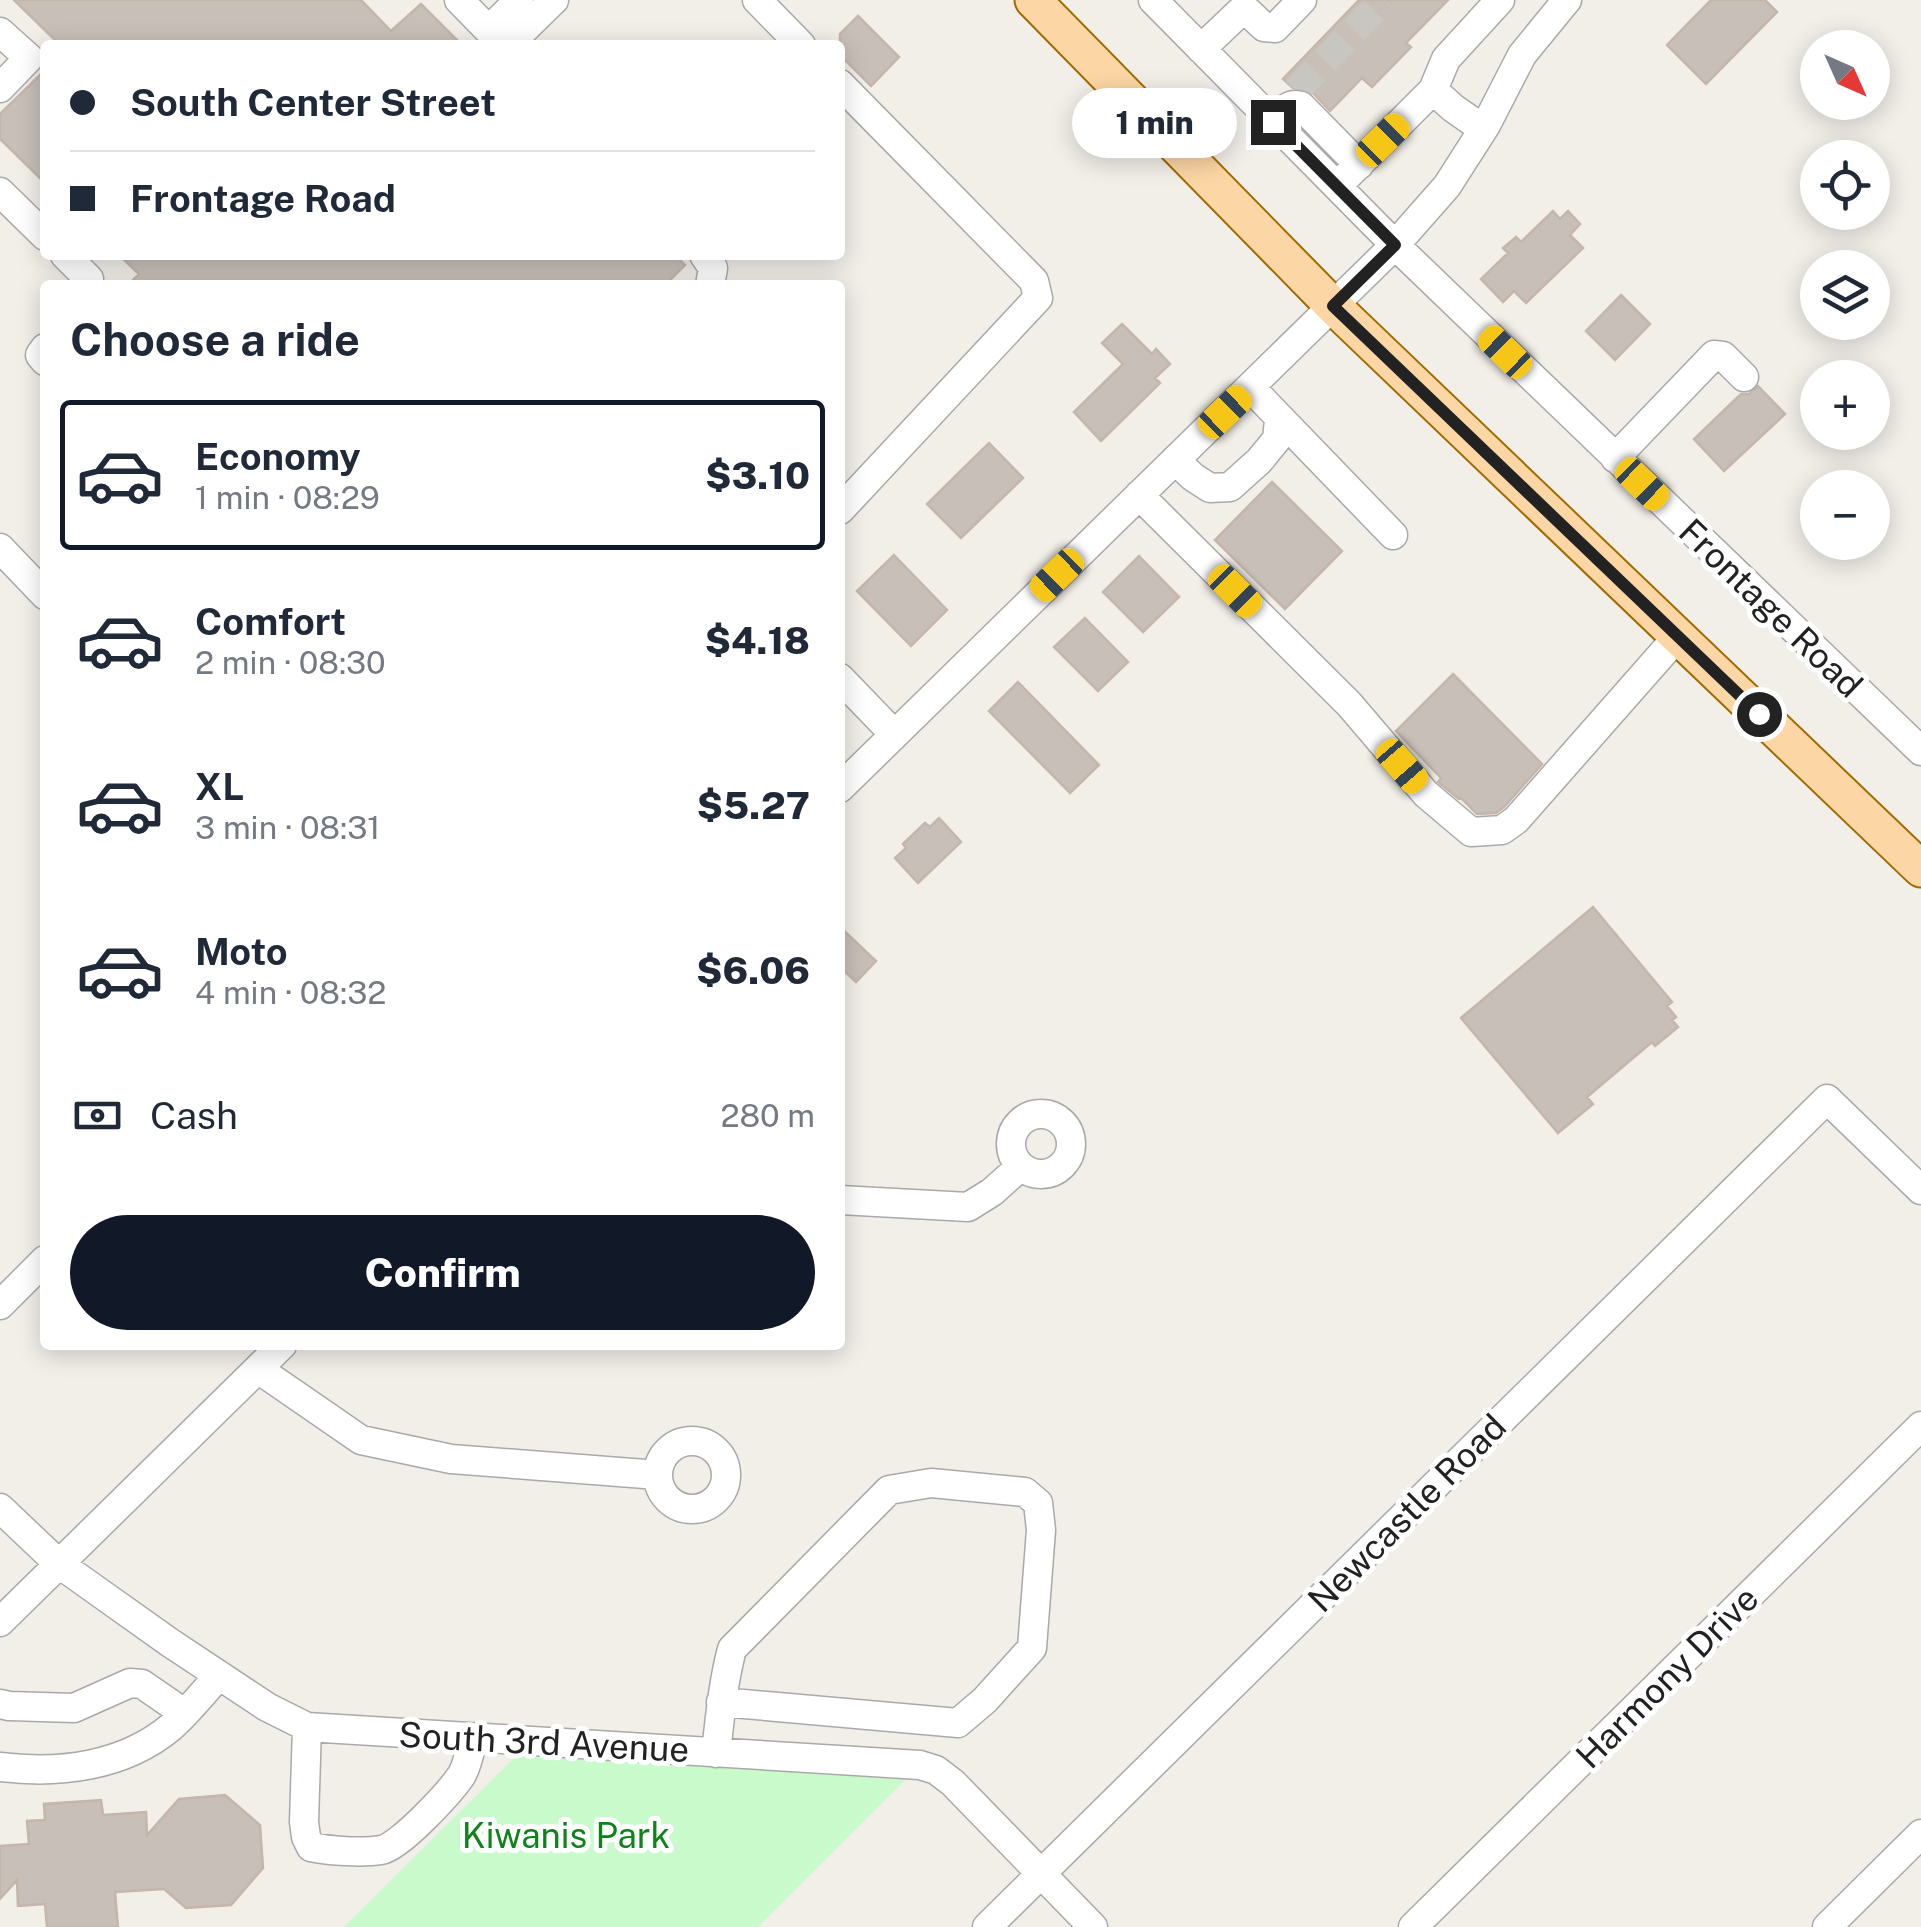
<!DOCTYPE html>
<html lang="en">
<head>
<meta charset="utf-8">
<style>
  :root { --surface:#fff; --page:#f6f6f7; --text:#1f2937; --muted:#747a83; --line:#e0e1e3; --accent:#111827 }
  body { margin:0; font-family:"Public Sans",sans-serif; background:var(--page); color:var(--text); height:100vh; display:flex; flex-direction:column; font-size:38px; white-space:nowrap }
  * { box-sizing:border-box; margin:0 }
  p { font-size:32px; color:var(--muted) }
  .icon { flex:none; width:55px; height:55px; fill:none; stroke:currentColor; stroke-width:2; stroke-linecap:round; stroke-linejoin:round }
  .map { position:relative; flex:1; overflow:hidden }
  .panel { position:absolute; left:40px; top:280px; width:805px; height:1070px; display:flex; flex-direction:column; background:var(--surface); border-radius:10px; box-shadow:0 5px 25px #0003 }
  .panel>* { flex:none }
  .top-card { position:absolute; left:40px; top:40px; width:805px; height:220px; border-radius:10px; box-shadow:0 5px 25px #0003; display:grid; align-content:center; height:220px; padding:0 30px; background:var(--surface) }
  .needle { width:65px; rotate:135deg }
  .controls { position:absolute; left:1800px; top:30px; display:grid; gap:20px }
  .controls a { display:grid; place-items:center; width:90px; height:90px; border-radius:50%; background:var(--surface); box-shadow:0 5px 25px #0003; font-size:50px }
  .end { position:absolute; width:45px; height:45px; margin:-22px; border:12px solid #222; background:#fff; box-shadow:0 0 0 5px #fff }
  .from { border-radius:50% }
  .bubble { position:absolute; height:70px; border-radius:35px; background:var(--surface); box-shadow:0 5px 25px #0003; font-size:32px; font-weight:800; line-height:70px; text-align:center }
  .car { position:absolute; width:30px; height:60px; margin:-30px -15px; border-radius:12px; box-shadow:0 0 8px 2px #0007; background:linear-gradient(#f5c518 24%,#345 0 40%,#f5c518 0 76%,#345 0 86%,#f5c518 0) }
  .top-card b { display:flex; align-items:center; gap:35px; height:95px; font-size:38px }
  .top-card b+b { border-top:2px solid var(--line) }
  .top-card i { width:25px; height:25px; background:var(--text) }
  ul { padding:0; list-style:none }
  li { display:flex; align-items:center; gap:30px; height:150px; margin:0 20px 15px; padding:0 10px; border:5px solid transparent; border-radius:10px }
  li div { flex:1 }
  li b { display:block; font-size:38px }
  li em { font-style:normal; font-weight:800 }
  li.on { border-color:var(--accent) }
  li>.icon { width:90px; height:90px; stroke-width:1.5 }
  h2 { padding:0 30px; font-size:45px; line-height:120px }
  .pay { display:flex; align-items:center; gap:25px; height:110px; padding:0 30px; font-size:38px }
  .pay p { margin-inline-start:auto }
  .button { display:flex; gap:20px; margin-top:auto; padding:20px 30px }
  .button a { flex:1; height:115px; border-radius:60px; background:var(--accent); color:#fff; font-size:40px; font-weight:800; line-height:115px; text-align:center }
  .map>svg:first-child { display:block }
  .park { fill:#c8facc }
  .building { fill:#c7bfb8; stroke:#c4b6ab; stroke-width:2.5 }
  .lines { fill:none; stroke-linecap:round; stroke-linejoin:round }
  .minor-tunnel { stroke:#c8c6c1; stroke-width:28; stroke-dasharray:28 14; stroke-linecap:butt }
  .minor-casing { stroke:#a9a9a9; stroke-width:31 }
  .major-casing { stroke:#a06b00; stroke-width:39 }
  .minor { stroke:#fff; stroke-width:28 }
  .major { stroke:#fcd6a4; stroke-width:35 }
  .route { stroke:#222; stroke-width:12 }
  .labels { text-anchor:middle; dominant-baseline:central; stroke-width:10; stroke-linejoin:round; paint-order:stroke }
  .street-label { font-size:35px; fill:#222; stroke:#fff }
  .park-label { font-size:35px; fill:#0c8416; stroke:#fff }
</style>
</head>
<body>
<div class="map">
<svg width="1921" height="1927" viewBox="0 0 1921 1927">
  <rect width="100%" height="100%" fill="#f2efe9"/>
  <path class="park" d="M 530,1742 L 920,1765 L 758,1927 L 344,1927 Z"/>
  <path class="building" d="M 14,0 L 361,0 L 391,31 L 421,4 L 462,45 L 60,45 Z
    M 1359,0 L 1448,0 L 1406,43 L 1411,47 L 1372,87 L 1362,78 L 1330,111 L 1313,93 L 1304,89 L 1293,88 L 1283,79 Z
    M 1711,0 L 1765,0 L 1777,12 L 1706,84 L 1667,45 Z
    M 858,16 L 899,57 L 871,86 L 840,55 L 840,34 Z
    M 45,70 L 45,183 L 0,139 L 0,114 Z
    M 1553,211 L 1560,219 L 1568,211 L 1580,224 L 1570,235 L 1583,248 L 1526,303 L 1514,291 L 1503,302 L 1481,279 L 1508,253 L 1503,248 L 1516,237 L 1521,242 Z
    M 119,255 L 675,255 L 685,265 L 665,285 L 128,285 L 139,274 Z
    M 1621,295 L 1650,324 L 1615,360 L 1586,331 Z
    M 1122,324 L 1152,354 L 1156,349 L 1170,364 L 1155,378 L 1160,383 L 1101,441 L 1074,412 L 1123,364 L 1102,343 Z
    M 1758,386 L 1785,414 L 1724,471 L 1694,439 L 1741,394 L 1749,394 Z
    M 989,443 L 1023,478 L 961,538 L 927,504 Z
    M 1272,482 L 1342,551 L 1285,609 L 1215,540 Z
    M 894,555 L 947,610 L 911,646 L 857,591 Z
    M 1139,556 L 1179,597 L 1143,632 L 1103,592 Z
    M 1085,618 L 1128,662 L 1098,691 L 1054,647 Z
    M 1453,674 L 1542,764 L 1504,807 L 1496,813 L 1477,814 L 1461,798 L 1459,799 L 1438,782 L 1441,778 L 1396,731 Z
    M 1018,682 L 1099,765 L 1070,793 L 989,711 Z
    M 939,818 L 961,842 L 918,883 L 895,858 L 906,848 L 903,844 L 925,823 L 930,827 Z
    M 1593,907 L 1672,1002 L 1667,1006 L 1676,1017 L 1672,1020 L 1678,1027 L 1655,1046 L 1652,1042 L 1587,1097 L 1593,1104 L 1558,1133 L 1461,1018 Z
    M 840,927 L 876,961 L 856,982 L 840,967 Z
    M 225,1795 L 260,1825 L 263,1868 L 231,1905 L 186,1908 L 164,1889 L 115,1892 L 118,1927 L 47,1927 L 45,1904 L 18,1906 L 17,1880 L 0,1899 L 0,1846 L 29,1844 L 27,1821 L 45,1820 L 44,1804 L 101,1800 L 103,1815 L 146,1812 L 147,1835 L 179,1799 Z"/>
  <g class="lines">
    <path class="minor-tunnel" d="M 1296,91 L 1384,0"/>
    <g class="minor-casing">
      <path id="minor" d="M 459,0 L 503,45
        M 757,0 L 801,45
        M 1153,0 L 1395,245 L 1921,751
        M 489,30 L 519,0
        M 0,32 L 29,58 L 0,88
        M 508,45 L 554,0
        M 1201,49 L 1244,8 L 1264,27 L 1275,28 L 1302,0
        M 840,84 L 1034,281 L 1038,298 L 840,510
        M 1433,90 L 1446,59 L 1500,0
        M 1273,122 C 1281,113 1288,102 1301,106 L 1359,165
        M 1337,186 L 1433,90 L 1453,108 L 1483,129
        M 0,192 L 45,236
        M 65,255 L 89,279 L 86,285
        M 704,255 L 713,268 L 710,285
        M 45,348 L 40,355 L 45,361
        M 1250,387 L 1393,535
        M 1615,458 L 1714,355 L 1723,356 L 1744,377
        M 1175,460 L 1193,477 L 1210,488 L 1230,487 L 1259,461 L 1277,439 L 1279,420
        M 1139,495 L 1349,704 L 1426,794 L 1471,832 L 1502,830 L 1516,820 L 1678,636
        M 0,548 L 45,595
        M 840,678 L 894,734
        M 840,788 L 1395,245 L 1447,186 L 1486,125 L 1522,55 L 1567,0
        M1011 1144a30 30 0 1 1 60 0a30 30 0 1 1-60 0Z
        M 840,1200 L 968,1207 L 992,1192 L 1020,1167
        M 0,1305 L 45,1260
        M 258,1369 L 361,1440 L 451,1459 L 658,1475
        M658 1475a34 34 0 1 1 68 0a34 34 0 1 1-68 0Z
        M 0,1508 L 58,1563 L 79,1578 L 169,1642 L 267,1707 L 307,1727 L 920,1765 L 936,1770 L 953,1783 L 1093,1927
        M 0,1622 L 282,1345
        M 0,1704 L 9,1706 L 74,1708 L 130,1683 L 142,1684 L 184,1713
        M 307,1727 L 304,1822 L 306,1837 L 311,1847 C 329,1851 363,1853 381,1850 C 400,1847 450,1792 461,1776 C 468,1765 470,1750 473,1738
        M 716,1753 C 720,1717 723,1683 732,1649 L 889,1490 L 931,1483 L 1025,1492 L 1038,1503 L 1041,1530 L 1032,1648 L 985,1700 L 958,1723 L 721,1702
        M 0,1767 C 59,1774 123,1767 171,1727 C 188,1712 204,1692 219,1675
        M 987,1927 L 1827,1099 L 1921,1190
        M 1413,1927 L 1921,1426
        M 1827,1927 L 1921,1834"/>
    </g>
    <g class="major-casing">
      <path id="major" d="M 1033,0 L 1333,306 L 1921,869"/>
    </g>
    <use href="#minor" class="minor"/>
    <use href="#major" class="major"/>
  </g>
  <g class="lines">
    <path class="route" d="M 1273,122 L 1395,245 L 1333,306 L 1759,714"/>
  </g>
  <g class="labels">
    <g class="street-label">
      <text transform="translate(1771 608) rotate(44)">Frontage Road</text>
      <text transform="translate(1407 1513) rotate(-45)">Newcastle Road</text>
      <text transform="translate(1667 1677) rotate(-45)">Harmony Drive</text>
      <text transform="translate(544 1742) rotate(3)">South 3rd Avenue</text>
    </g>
    <g class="park-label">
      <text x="566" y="1835">Kiwanis Park</text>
    </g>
  </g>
</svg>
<div class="controls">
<a><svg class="needle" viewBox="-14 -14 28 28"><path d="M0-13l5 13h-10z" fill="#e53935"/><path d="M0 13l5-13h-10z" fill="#747a83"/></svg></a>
<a><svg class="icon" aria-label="locate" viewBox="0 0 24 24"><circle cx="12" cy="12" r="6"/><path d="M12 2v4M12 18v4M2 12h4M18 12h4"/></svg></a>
<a><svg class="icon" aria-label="layers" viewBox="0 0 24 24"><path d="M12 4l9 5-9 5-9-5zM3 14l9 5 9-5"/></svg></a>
<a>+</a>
<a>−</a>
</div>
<i class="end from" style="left:1759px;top:714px"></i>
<i class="end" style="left:1273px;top:122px"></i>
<div class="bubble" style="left:1072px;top:88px;width:165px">1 min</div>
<i class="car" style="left:1383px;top:140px;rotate:45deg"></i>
<i class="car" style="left:1505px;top:352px;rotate:314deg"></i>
<i class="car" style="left:1225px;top:412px;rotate:46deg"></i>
<i class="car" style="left:1642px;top:484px;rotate:134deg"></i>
<i class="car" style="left:1057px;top:575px;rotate:226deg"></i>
<i class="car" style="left:1235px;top:591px;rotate:135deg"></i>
<i class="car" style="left:1402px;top:766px;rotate:139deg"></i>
<div class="top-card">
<b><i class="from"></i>South Center Street</b>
<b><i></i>Frontage Road</b>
</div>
<section class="panel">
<h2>Choose a ride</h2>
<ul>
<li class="on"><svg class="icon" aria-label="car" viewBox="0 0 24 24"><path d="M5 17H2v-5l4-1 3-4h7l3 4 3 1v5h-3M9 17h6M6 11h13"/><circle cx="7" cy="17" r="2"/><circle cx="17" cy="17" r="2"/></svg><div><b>Economy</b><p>1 min · 08:29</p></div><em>$3.10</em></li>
<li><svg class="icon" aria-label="car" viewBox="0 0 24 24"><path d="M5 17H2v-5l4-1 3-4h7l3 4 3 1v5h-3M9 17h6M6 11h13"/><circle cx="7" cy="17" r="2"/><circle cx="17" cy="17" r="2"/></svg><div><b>Comfort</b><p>2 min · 08:30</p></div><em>$4.18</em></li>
<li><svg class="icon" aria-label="car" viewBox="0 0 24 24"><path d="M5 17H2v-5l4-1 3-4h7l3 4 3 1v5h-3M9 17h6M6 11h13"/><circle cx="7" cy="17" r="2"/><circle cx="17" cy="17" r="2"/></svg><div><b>XL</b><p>3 min · 08:31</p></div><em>$5.27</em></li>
<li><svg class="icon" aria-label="car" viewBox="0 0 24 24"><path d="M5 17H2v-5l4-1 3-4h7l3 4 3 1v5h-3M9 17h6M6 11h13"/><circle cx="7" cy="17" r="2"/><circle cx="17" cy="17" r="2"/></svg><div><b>Moto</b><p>4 min · 08:32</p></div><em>$6.06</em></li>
</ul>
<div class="pay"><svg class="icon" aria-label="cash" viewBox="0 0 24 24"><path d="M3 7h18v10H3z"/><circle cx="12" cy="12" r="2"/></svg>Cash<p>280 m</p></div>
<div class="button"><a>Confirm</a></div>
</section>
</div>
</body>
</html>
